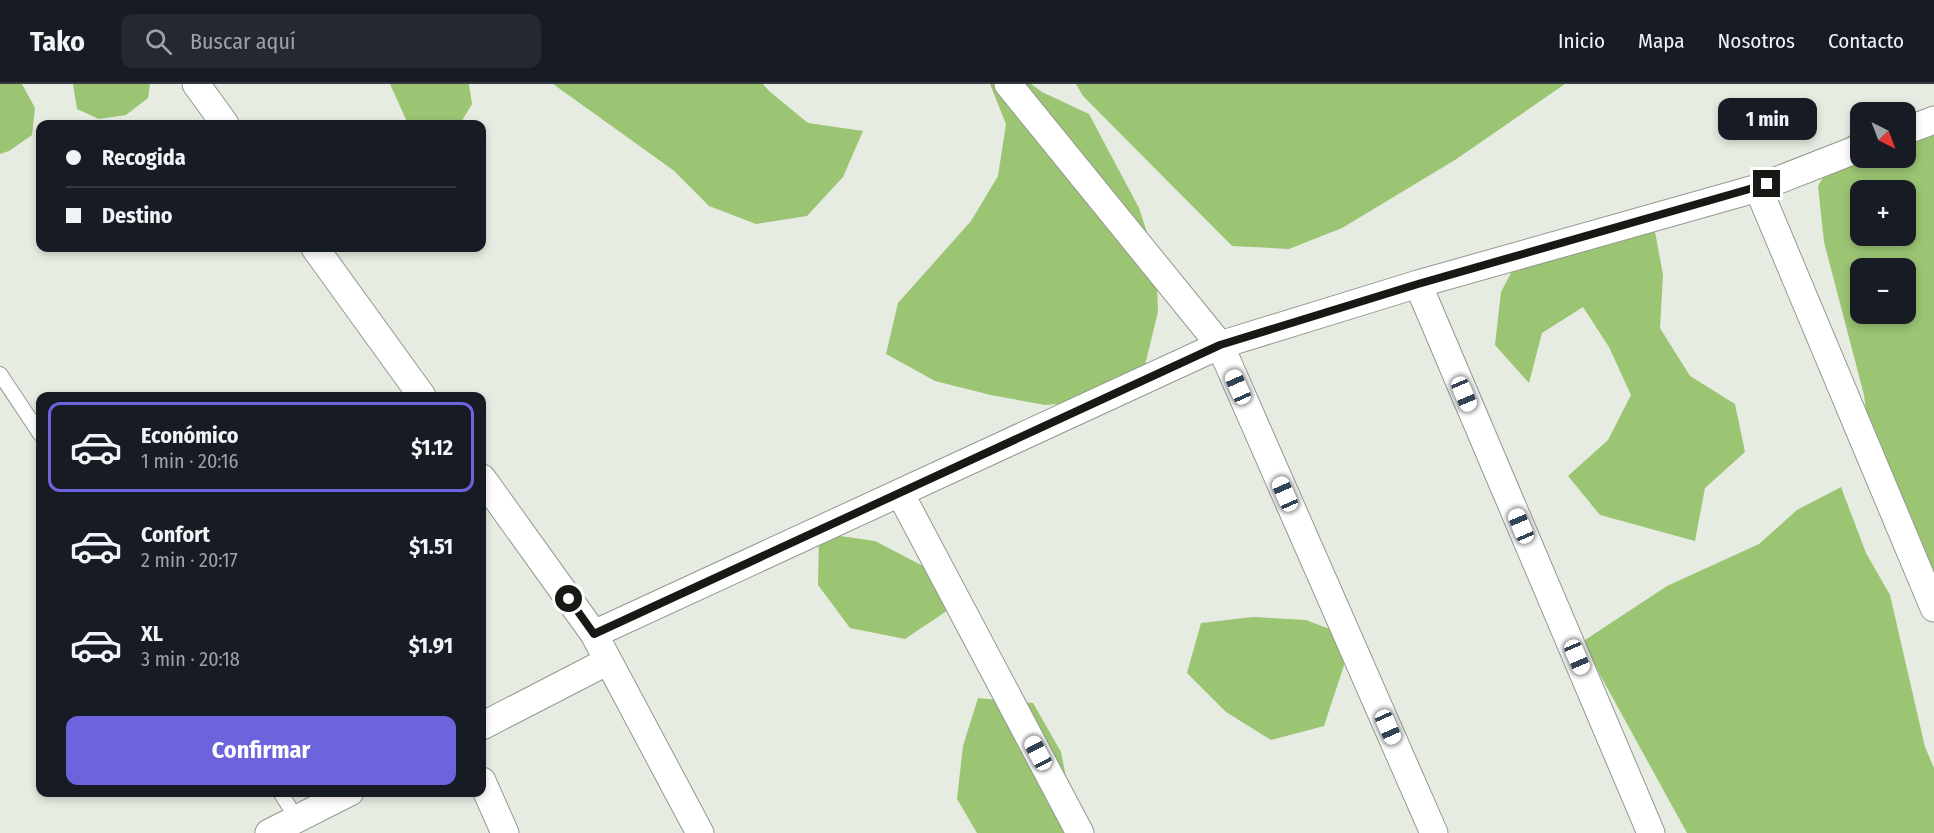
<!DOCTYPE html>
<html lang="es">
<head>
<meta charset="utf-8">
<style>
  :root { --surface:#171b24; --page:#242831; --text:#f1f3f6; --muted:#9ea1a6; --line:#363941; --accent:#6c63dd }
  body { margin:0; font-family:"Fira Sans Condensed",sans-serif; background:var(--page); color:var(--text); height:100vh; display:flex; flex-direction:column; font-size:22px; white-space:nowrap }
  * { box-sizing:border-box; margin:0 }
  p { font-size:20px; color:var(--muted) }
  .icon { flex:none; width:33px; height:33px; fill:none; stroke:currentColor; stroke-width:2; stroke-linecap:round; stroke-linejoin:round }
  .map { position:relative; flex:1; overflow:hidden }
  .sheet { position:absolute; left:36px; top:308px; width:450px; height:405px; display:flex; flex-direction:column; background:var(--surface); border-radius:12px; box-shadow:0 3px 9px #0003 }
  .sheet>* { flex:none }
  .guide { position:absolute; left:36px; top:36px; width:450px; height:132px; border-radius:12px; box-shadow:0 3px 9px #0003; display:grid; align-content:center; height:132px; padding:0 30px; background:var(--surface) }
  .needle { width:39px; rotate:138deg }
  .tools { position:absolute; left:1850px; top:18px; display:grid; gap:12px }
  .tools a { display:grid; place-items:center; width:66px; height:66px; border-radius:12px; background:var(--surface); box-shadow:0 3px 9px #0003; font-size:30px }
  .end { position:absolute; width:27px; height:27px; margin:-14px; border:8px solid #171915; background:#fff; box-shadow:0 0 0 3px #fff }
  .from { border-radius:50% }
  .bubble { position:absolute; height:42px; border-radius:12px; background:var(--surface); box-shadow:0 3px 9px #0003; font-size:20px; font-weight:700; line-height:42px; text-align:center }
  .car { position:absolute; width:18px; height:36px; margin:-18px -9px; border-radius:8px; box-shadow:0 0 4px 2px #0007; background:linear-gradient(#fff 24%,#345 0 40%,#fff 0 76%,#345 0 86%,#fff 0) }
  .guide b { display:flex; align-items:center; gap:21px; height:57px; font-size:22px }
  .guide b+b { border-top:2px solid var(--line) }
  .guide i { width:15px; height:15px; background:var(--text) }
  ul { padding:10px 0 0; list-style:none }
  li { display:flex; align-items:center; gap:18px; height:90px; margin:0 12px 9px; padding:0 18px; border:3px solid transparent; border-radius:12px }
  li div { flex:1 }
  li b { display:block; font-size:22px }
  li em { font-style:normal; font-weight:700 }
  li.active { border-color:var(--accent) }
  li>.icon { width:54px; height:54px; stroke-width:1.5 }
  .action { display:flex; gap:12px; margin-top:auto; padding:12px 30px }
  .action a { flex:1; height:69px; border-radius:12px; background:var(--accent); color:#fff; font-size:24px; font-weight:700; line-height:69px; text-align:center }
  header { display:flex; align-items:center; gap:36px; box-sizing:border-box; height:84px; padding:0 30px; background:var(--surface); border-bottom:2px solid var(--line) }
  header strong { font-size:28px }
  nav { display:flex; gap:33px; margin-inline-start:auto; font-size:21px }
  .search { width:420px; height:54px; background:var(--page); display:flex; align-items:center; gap:15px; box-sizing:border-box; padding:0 21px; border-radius:12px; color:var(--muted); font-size:22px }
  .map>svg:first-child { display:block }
  .forest { fill:#9bc473; fill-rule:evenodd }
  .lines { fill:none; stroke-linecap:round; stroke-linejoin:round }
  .lane-casing { stroke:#93998f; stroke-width:16 }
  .street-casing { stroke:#93998f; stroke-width:29 }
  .lane { stroke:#fff; stroke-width:14 }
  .street { stroke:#fff; stroke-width:27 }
  .route { stroke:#171915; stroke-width:8 }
</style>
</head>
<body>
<header>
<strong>Tako</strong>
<div class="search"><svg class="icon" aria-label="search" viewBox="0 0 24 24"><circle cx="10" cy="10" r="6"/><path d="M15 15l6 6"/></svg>Buscar aquí</div>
<nav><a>Inicio</a><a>Mapa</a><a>Nosotros</a><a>Contacto</a></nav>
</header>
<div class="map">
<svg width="1934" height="749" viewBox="0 0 1934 749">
  <rect width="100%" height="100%" fill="#e6ece2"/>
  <path class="forest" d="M 0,0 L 22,0 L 35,24 L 32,51 L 9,67 L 0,70 Z
    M 73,0 L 150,0 L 148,14 L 126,31 L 99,35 L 77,25 Z
    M 390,0 L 469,0 L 472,20 L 460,40 L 408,40 Z
    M 553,0 L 763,0 L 769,7 L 808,39 L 863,47 L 843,93 L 807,132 L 756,140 L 709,122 L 673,86 Z
    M 990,0 L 1031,0 L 1042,8 L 1089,30 L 1139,124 L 1156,176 L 1158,228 L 1145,281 L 1098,317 L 1045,321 L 991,311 L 935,297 L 886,270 L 898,219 L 971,137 L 998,92 L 1006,40 Z
    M 1076,0 L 1565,0 L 1455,76 L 1342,144 L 1289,165 L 1232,162 L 1083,12 Z
    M 1934,31 L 1934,491 L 1878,418 L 1864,311 L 1824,158 L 1818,102 L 1848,52 L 1860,48 L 1860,74 L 1905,74 L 1905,34 ZM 1860,106 L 1905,106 L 1905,152 L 1860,152 ZM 1860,184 L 1905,184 L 1905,230 L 1860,230 Z
    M 1654,142 L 1663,191 L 1660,244 L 1690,292 L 1735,320 L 1745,368 L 1705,404 L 1695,457 L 1600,431 L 1568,392 L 1608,356 L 1631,311 L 1609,263 L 1583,223 L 1542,249 L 1529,299 L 1495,261 L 1501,208 L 1525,162 Z
    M 1841,403 L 1866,469 L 1890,511 L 1925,663 L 1934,684 L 1934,749 L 1687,749 L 1582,558 L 1667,502 L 1759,460 L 1797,426 Z
    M 819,449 L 875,457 L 925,483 L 960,518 L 905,555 L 850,544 L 818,501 Z
    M 1253,533 L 1306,536 L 1353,554 L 1324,642 L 1271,656 L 1226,628 L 1187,589 L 1201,539 Z
    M 978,614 L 1033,619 L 1061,668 L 1072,723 L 1073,749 L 977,749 L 957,715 L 963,662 Z"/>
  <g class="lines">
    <g class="lane-casing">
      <path id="lane" d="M 0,290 L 40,350
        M 280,708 L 297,735"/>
    </g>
    <g class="street-casing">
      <path id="street" d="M 196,0 L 225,40
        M 1008,0 L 1220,261 L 1434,749
        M 1905,47 L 1934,36
        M 1758,104 L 1934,524
        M 315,164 L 422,312
        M 1418,200 L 1651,749
        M 482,394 L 594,550 L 700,749
        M 900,409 L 1080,749
        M 594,550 L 1220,261 L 1418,200 L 1758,104 L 1860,64
        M 482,642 L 608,577
        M 482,697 L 505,749
        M 269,749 L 350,708"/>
    </g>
    <use href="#lane" class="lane"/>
    <use href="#street" class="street"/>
  </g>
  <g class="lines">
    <path class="route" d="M 569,515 L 594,550 L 1220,261 L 1418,200 L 1767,100"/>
  </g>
</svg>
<div class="tools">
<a><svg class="needle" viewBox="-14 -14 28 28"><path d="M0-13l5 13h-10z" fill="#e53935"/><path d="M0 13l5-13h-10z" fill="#9ea1a6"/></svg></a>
<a>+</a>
<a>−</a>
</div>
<i class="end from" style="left:569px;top:515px"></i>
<i class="end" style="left:1767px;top:100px"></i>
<div class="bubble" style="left:1718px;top:14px;width:99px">1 min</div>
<i class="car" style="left:1238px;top:303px;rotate:336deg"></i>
<i class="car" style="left:1464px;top:310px;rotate:157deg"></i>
<i class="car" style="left:1285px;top:410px;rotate:336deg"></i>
<i class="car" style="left:1521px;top:442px;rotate:337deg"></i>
<i class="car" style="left:1577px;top:573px;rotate:157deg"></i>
<i class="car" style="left:1388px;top:643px;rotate:156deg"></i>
<i class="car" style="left:1038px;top:669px;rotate:332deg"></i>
<div class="guide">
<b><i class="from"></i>Recogida</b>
<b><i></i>Destino</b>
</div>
<section class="sheet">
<ul>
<li class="active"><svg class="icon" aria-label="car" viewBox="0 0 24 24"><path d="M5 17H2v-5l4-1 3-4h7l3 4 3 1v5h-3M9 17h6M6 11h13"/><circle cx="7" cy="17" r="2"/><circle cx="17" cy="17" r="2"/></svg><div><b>Económico</b><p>1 min · 20:16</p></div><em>$1.12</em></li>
<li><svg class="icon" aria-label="car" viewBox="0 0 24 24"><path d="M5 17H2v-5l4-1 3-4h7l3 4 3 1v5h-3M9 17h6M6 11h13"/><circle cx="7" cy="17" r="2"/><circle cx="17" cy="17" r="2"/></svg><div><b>Confort</b><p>2 min · 20:17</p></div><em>$1.51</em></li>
<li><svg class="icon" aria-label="car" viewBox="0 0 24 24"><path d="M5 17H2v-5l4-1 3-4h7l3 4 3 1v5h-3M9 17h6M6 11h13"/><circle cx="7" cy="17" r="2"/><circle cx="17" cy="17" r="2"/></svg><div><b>XL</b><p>3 min · 20:18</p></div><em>$1.91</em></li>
</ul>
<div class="action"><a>Confirmar</a></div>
</section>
</div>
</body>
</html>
